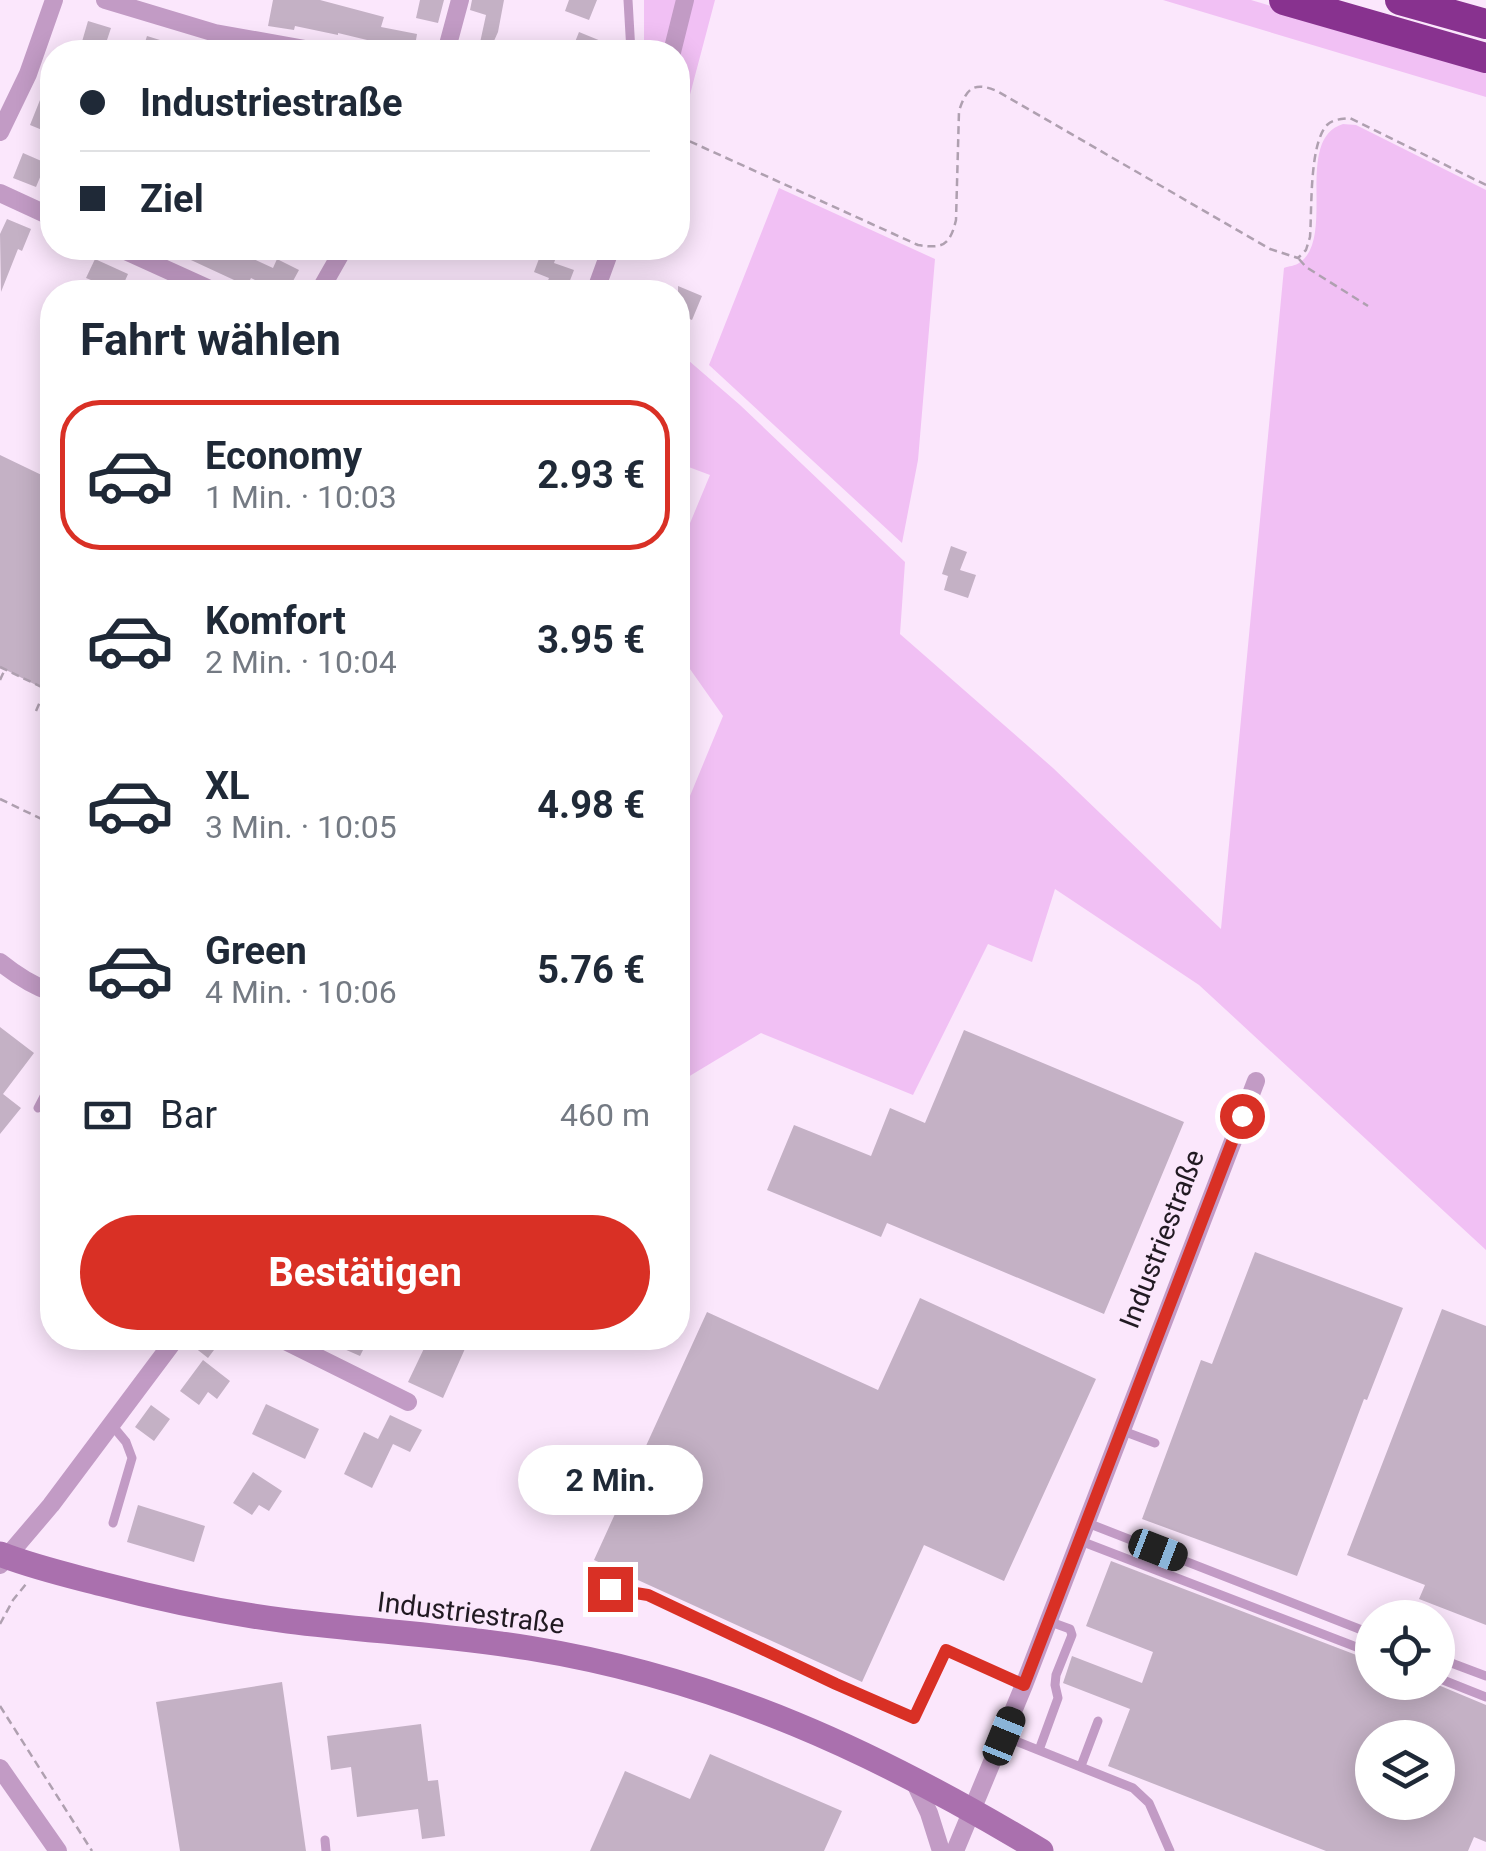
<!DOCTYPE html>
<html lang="de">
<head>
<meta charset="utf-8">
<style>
  :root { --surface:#fff; --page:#f6f6f7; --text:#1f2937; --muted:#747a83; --line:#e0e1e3; --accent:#d93025 }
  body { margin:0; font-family:Roboto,sans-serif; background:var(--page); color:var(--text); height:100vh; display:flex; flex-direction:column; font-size:38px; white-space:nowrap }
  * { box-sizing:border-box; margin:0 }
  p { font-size:32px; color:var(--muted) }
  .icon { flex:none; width:55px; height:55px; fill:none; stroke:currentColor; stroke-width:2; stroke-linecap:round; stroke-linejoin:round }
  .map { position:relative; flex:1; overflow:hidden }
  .drawer { position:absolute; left:40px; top:280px; width:650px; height:1070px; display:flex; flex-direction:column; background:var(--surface); border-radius:40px; box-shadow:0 5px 25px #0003 }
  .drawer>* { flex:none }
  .top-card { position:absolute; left:40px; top:40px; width:650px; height:220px; border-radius:40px; box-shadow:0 5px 25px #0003; display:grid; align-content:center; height:220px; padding:0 40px; background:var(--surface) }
  .buttons { position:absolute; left:1355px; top:1600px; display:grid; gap:20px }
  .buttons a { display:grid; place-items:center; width:100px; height:100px; border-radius:50%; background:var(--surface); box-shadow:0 5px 25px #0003; font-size:50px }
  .end { position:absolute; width:45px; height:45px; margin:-22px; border:12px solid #d93025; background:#fff; box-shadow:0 0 0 5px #fff }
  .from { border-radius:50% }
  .bubble { position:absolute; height:70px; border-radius:35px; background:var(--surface); box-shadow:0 5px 25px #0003; font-size:32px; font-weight:700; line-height:70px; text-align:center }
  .car { position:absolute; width:30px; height:60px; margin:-30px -15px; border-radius:12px; box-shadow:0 0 8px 2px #0007; background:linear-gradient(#222 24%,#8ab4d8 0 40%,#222 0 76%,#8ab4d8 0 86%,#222 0) }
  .top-card b { display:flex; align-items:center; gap:35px; height:95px; font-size:38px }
  .top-card b+b { border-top:2px solid var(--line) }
  .top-card i { width:25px; height:25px; background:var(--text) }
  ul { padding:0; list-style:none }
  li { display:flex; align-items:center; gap:30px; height:150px; margin:0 20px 15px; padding:0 20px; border:5px solid transparent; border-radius:40px }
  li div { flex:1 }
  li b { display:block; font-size:38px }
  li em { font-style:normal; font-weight:700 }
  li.selected { border-color:var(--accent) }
  li>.icon { width:90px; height:90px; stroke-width:1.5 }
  h2 { padding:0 40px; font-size:45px; line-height:120px }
  .pay { display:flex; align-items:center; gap:25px; height:110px; padding:0 40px; font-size:38px }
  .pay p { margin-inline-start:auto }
  .primary-button { display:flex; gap:20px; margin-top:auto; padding:20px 40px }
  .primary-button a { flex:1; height:115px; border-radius:60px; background:var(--accent); color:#fff; font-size:40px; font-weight:700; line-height:115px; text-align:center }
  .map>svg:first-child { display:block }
  .green { fill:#f1c0f4 }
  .building { fill:#c4b1c5; fill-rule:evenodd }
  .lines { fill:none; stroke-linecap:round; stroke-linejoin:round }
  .path { stroke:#afa0b0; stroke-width:2.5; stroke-dasharray:8 5; stroke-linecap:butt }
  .lane { stroke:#c29bc5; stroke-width:9 }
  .street { stroke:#c29bc5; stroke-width:18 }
  .secondary { stroke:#aa70ae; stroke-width:25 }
  .highway { stroke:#88328f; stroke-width:30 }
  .route { stroke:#d93025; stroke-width:12 }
  .labels { text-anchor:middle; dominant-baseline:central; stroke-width:9; stroke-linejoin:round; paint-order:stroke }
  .street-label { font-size:28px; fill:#211a22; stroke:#fbe7fc }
</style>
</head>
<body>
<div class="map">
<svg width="1486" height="1851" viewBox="0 0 1486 1851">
  <rect width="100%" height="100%" fill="#fbe7fc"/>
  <path class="green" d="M 644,0 L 715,0 L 678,140 L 678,52 L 644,52 Z
    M 1163,0 L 1251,0 L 1486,69 L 1486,97 Z
    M 1343,124 L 1356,125 L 1486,190 L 1486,1250 L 1199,985 L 1055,889 L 1032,962 L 988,944 L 913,1095 L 761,1033 L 678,1083 L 678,825 L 723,716 L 678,652 L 678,552 L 710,475 L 678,463 L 678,365 L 681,354 L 740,405 L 905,562 L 900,634 L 1053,768 L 1221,929 L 1284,268 C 1289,266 1295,266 1299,263 C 1337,239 1293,139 1343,124 Z
    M 779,188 L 935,259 L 918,460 L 902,543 L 709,365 Z"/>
  <path class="building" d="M 273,0 L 320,0 L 384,17 L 381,27 L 417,34 L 414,52 L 390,52 L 392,46 L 338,33 L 338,35 L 295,26 L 294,30 L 268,26 Z
    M 420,0 L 444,0 L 438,23 L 416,18 Z
    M 472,0 L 504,0 L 498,32 L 489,52 L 478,52 L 486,15 L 470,10 Z
    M 569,0 L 597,0 L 589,20 L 565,11 Z
    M 88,21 L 111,28 L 103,52 L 79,52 Z
    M 579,32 L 623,50 L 623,52 L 571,52 Z
    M 147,36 L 189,49 L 189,52 L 142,52 Z
    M 52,70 L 52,134 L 30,125 Z
    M 23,153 L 46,163 L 36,187 L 13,178 Z
    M 7,219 L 31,229 L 22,251 L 18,249 L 1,292 L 0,234 Z
    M 165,248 L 229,248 L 273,268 L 277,259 L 299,270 L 287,292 L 279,292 L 251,278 L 247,286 Z
    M 543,248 L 559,248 L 554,263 L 574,270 L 566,291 L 547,283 L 549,278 L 534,272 Z
    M 95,259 L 128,274 L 120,292 L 86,278 Z
    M 678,286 L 702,296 L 692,320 L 678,314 Z
    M 0,455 L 52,480 L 52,693 L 0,667 Z
    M 951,546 L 967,552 L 960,570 L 976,575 L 968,598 L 944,590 L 948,576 L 942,574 Z
    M 0,1027 L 34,1053 L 3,1094 L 21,1108 L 0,1134 Z
    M 964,1030 L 1184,1122 L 1104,1314 L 887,1223 L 881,1237 L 767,1190 L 794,1125 L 871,1156 L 890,1108 L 925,1123 Z
    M 1255,1252 L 1403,1308 L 1367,1400 L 1364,1399 L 1297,1576 L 1142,1519 L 1201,1360 L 1212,1364 Z
    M 920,1298 L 1096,1379 L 1004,1581 L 924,1545 L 862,1682 L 594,1560 L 707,1312 L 878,1390 Z
    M 1442,1309 L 1486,1326 L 1486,1625 L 1419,1599 L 1425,1585 L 1347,1555 Z
    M 202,1338 L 223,1338 L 208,1358 L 194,1347 Z
    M 319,1338 L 369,1338 L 360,1356 Z
    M 429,1338 L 457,1338 L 468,1342 L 443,1398 L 408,1382 Z
    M 203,1360 L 230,1381 L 217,1399 L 208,1392 L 199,1405 L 180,1391 Z
    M 266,1404 L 319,1429 L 305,1459 L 252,1434 Z
    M 151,1405 L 170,1419 L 154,1441 L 135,1427 Z
    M 390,1415 L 422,1430 L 410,1452 L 393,1444 L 372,1488 L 344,1474 L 364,1432 L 378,1439 Z
    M 253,1472 L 282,1491 L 269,1511 L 259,1505 L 252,1515 L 233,1503 Z
    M 138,1505 L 205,1526 L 194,1562 L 127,1542 Z
    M 1111,1561 L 1372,1661 L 1372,1682 L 1431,1682 L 1486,1705 L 1486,1842 L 1474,1837 L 1468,1851 L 1326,1851 L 1108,1766 L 1130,1709 L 1063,1683 L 1072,1656 L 1142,1683 L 1153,1652 L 1086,1626 ZM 1372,1738 L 1438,1738 L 1438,1802 L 1372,1802 Z
    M 282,1682 L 306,1851 L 180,1851 L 156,1702 Z
    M 421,1724 L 428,1781 L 438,1780 L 445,1836 L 422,1839 L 418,1809 L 357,1817 L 351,1767 L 331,1770 L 327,1736 Z
    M 710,1754 L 842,1811 L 824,1851 L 590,1851 L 625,1771 L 690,1799 Z"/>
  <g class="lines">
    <path class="path" d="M 678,136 L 918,245 C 943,249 950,245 956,220 L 959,111 C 966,89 973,81 997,91 L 1270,249 L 1298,258 L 1306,250 L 1310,237 C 1312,211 1309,144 1327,125 C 1333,119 1342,119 1350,118 L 1486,185
      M 1299,259 L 1306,267 L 1368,306
      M 0,667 L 52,692
      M 0,680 L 5,669
      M 36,711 L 45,690
      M 0,799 L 52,824
      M 0,1624 L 13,1600 L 26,1584
      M 0,1706 L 92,1851"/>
    <path class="lane" d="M 628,0 L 631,52
      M 38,1108 L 52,1081
      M 111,1424 L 126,1442 L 132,1458 L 113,1523
      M 1123,1431 L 1155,1443
      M 1085,1522 L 1372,1634
      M 1078,1540 L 1372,1653
      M 610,1589 L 647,1595 L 836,1684 L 914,1718 L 945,1650 L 1024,1685
      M 1438,1658 L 1486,1676
      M 1438,1678 L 1486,1697
      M 1003,1736 L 1133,1788 L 1149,1803 L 1170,1851
      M 1039,1750 L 1058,1698 L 1055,1685 L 1056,1675 L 1072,1635 L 1070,1629 L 1048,1621
      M 1081,1766 L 1098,1721
      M 325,1840 L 326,1851"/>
    <path class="street" d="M 105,0 L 215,33 L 322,52
      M 446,52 L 460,0
      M 672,52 L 685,0
      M 0,132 L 28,74 L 54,0
      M 0,193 L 52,217
      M 119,248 L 216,292
      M 319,292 L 344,248
      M 595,292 L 611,248
      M 0,962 C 16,975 31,985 51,992
      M 279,1338 L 408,1402
      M 0,1565 L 51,1505 L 176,1338
      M 0,1768 L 58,1851
      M 912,1777 L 929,1813 L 941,1851
      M 955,1851 L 1024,1685 L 1256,1081"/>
    <path class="secondary" d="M 0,1554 C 33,1567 68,1575 102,1584 C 163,1600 225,1613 288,1621 C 368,1631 449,1635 529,1648 C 720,1679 877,1752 1041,1851"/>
    <path class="highway" d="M 1284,0 L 1486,58
      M 1400,0 L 1486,24"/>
  </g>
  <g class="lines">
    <path class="route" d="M 610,1589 L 648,1595 L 836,1684 L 914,1718 L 946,1650 L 1024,1685 L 1242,1116"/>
  </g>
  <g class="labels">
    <g class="street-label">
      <text transform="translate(1162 1239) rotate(-69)">Industriestraße</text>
      <text transform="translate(471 1613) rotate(7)">Industriestraße</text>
    </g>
  </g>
</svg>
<div class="buttons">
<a><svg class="icon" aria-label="locate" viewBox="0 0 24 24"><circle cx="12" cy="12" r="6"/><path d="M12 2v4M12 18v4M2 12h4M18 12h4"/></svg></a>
<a><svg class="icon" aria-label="layers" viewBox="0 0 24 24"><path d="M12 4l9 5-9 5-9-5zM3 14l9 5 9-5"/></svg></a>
</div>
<i class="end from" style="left:1242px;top:1116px"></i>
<i class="end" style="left:610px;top:1589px"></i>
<div class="bubble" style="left:518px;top:1445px;width:185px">2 Min.</div>
<i class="car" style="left:1158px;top:1550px;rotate:111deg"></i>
<i class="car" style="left:1004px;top:1736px;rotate:22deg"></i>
<div class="top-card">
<b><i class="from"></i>Industriestraße</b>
<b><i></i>Ziel</b>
</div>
<section class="drawer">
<h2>Fahrt wählen</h2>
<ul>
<li class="selected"><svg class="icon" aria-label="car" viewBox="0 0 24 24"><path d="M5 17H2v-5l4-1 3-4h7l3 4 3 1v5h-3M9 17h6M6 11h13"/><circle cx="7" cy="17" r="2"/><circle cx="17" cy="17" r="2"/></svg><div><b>Economy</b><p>1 Min. · 10:03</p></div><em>2.93 €</em></li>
<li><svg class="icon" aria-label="car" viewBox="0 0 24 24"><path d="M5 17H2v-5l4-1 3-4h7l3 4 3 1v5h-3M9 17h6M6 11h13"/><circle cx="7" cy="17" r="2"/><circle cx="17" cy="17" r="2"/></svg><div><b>Komfort</b><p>2 Min. · 10:04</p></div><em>3.95 €</em></li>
<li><svg class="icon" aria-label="car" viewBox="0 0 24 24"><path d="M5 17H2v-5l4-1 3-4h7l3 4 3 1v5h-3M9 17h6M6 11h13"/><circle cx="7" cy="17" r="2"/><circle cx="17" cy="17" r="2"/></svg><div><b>XL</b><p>3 Min. · 10:05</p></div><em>4.98 €</em></li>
<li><svg class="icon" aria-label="car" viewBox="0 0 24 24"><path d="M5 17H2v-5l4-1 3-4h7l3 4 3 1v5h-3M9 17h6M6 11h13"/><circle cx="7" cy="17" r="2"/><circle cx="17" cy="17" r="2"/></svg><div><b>Green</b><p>4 Min. · 10:06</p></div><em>5.76 €</em></li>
</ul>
<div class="pay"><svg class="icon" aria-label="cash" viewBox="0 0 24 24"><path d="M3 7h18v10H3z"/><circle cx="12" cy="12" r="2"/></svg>Bar<p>460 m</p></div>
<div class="primary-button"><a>Bestätigen</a></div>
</section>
</div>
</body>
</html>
